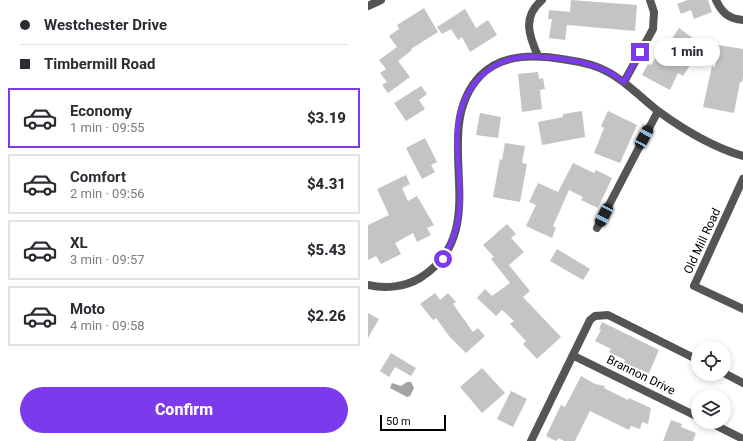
<!DOCTYPE html>
<html lang="en">
<head>
<meta charset="utf-8">
<style>
  :root { --surface:#fff; --page:#f7f7f7; --text:#2b2b33; --muted:#7c7c81; --line:#e1e1e2; --accent:#7c3aed }
  body { margin:0; font-family:Roboto,sans-serif; background:var(--page); color:var(--text); height:100vh; display:flex; flex-direction:column; font-size:15px; white-space:nowrap }
  * { box-sizing:border-box; margin:0 }
  p { font-size:13px; color:var(--muted) }
  .icon { flex:none; width:22px; height:22px; fill:none; stroke:currentColor; stroke-width:2; stroke-linecap:round; stroke-linejoin:round }
  .map { position:relative; flex:1; overflow:hidden }
  .sheet { display:flex; flex-direction:column; background:var(--surface); width:368px }
  .sheet>* { flex:none }
  .hud { display:grid; align-content:center; height:88px; padding:0 20px; background:var(--surface) }
  .controls { position:absolute; left:323px; top:341px; display:grid; gap:8px }
  .controls a { display:grid; place-items:center; width:40px; height:40px; border-radius:50%; background:var(--surface); box-shadow:0 2px 6px #0003; font-size:20px }
  .scale { position:absolute; left:12px; bottom:10px; width:66px; box-sizing:border-box; padding-left:4px; border:2px solid #000; border-top:0; font-size:11px; line-height:14px; white-space:nowrap; color:#000; -webkit-text-stroke:3px #fff; paint-order:stroke }
  .end { position:absolute; width:18px; height:18px; margin:-9px; border:5px solid #7c3aed; background:#fff; box-shadow:0 0 0 2px #fff }
  .from { border-radius:50% }
  .bubble { position:absolute; height:28px; border-radius:14px; background:var(--surface); box-shadow:0 2px 6px #0003; font-size:13px; font-weight:800; line-height:28px; text-align:center }
  .car { position:absolute; width:12px; height:24px; margin:-12px -6px; border-radius:5px; box-shadow:0 0 3px 1px #0007; background:linear-gradient(#222 24%,#8ab4d8 0 40%,#222 0 76%,#8ab4d8 0 86%,#222 0) }
  .hud b { display:flex; align-items:center; gap:14px; height:38px; font-size:15px }
  .hud b+b { border-top:1px solid var(--line) }
  .hud i { width:10px; height:10px; background:var(--text) }
  ul { padding:0; list-style:none }
  li { display:flex; align-items:center; gap:12px; height:60px; margin:0 8px 6px; padding:0 12px; border:2px solid var(--line); border-radius:0px }
  li div { flex:1 }
  li b { display:block; font-size:15px }
  li em { font-style:normal; font-weight:800 }
  li.on { border-color:var(--accent) }
  li>.icon { width:36px; height:36px; stroke-width:1.5 }
  .button { display:flex; gap:8px; margin-top:auto; padding:8px 20px }
  .button a { flex:1; height:46px; border-radius:24px; background:var(--accent); color:#fff; font-size:16px; font-weight:800; line-height:46px; text-align:center }
  main { display:flex; flex:1; min-height:0 }
  .map>svg:first-child { display:block }
  .water { fill:#a3a3a3 }
  .building { fill:#c4c4c4 }
  .lines { fill:none; stroke-linecap:round; stroke-linejoin:round }
  .street { stroke:#555; stroke-width:8 }
  .route { stroke:#7c3aed; stroke-width:5 }
  .labels { text-anchor:middle; dominant-baseline:central; stroke-width:3; stroke-linejoin:round; paint-order:stroke }
  .street-label { font-size:12px; fill:#000; stroke:#fff }
</style>
</head>
<body>
<main>
<section class="sheet">
<div class="hud">
<b><i class="from"></i>Westchester Drive</b>
<b><i></i>Timbermill Road</b>
</div>
<ul>
<li class="on"><svg class="icon" aria-label="car" viewBox="0 0 24 24"><path d="M5 17H2v-5l4-1 3-4h7l3 4 3 1v5h-3M9 17h6M6 11h13"/><circle cx="7" cy="17" r="2"/><circle cx="17" cy="17" r="2"/></svg><div><b>Economy</b><p>1 min · 09:55</p></div><em>$3.19</em></li>
<li><svg class="icon" aria-label="car" viewBox="0 0 24 24"><path d="M5 17H2v-5l4-1 3-4h7l3 4 3 1v5h-3M9 17h6M6 11h13"/><circle cx="7" cy="17" r="2"/><circle cx="17" cy="17" r="2"/></svg><div><b>Comfort</b><p>2 min · 09:56</p></div><em>$4.31</em></li>
<li><svg class="icon" aria-label="car" viewBox="0 0 24 24"><path d="M5 17H2v-5l4-1 3-4h7l3 4 3 1v5h-3M9 17h6M6 11h13"/><circle cx="7" cy="17" r="2"/><circle cx="17" cy="17" r="2"/></svg><div><b>XL</b><p>3 min · 09:57</p></div><em>$5.43</em></li>
<li><svg class="icon" aria-label="car" viewBox="0 0 24 24"><path d="M5 17H2v-5l4-1 3-4h7l3 4 3 1v5h-3M9 17h6M6 11h13"/><circle cx="7" cy="17" r="2"/><circle cx="17" cy="17" r="2"/></svg><div><b>Moto</b><p>4 min · 09:58</p></div><em>$2.26</em></li>
</ul>
<div class="button"><a>Confirm</a></div>
</section>
<div class="map">
<svg width="375" height="441" viewBox="0 0 375 441">
  <rect width="100%" height="100%" fill="#fff"/>
  <path class="water" d="M 39,382 L 43,382 L 46,388 L 42,396 L 39,397 L 22,388 L 24,383 L 33,386 Z"/>
  <path class="building" d="M 203,0 L 269,5 L 267,31 L 199,25 L 197,40 L 181,38 L 184,19 L 180,19 L 181,10 L 202,12 Z
    M 320,0 L 340,0 L 344,12 L 326,19 L 323,10 L 313,14 L 309,4 Z
    M 56,8 L 70,32 L 43,49 L 44,50 L 30,61 L 42,77 L 20,93 L 14,85 L 19,82 L 12,73 L 18,69 L 11,60 L 29,47 L 21,36 L 31,29 L 29,25 Z
    M 97,9 L 108,28 L 120,20 L 129,35 L 102,52 L 94,37 L 90,40 L 83,29 L 74,34 L 69,27 Z
    M 311,28 L 337,47 L 332,54 L 330,53 L 315,76 L 310,73 L 302,90 L 274,75 L 280,64 L 283,65 L 296,44 L 299,46 Z
    M 350,45 L 375,49 L 375,78 L 374,82 L 372,82 L 366,113 L 335,107 L 344,66 L 347,67 Z
    M 170,72 L 171,79 L 175,78 L 177,89 L 172,90 L 174,109 L 154,112 L 150,74 Z
    M 53,86 L 59,94 L 51,100 L 57,109 L 38,121 L 26,103 Z
    M 214,111 L 217,137 L 174,145 L 170,122 L 195,117 L 195,114 Z
    M 240,111 L 269,125 L 252,163 L 226,153 L 236,128 L 233,126 Z
    M 112,113 L 133,117 L 130,138 L 108,135 Z
    M 57,138 L 69,162 L 63,165 L 67,172 L 54,179 L 38,148 Z
    M 137,143 L 157,146 L 154,163 L 159,164 L 152,202 L 125,197 L 132,159 L 134,160 Z
    M 205,163 L 226,173 L 228,170 L 244,178 L 230,208 L 213,200 L 215,197 L 201,190 L 185,226 L 188,228 L 184,238 L 158,226 L 168,205 L 161,202 L 170,183 L 190,192 Z
    M 38,175 L 42,184 L 34,188 L 40,201 L 49,196 L 66,225 L 59,228 L 63,235 L 49,242 L 45,233 L 27,243 L 33,254 L 13,264 L 8,256 L 0,260 L 0,225 L 21,215 L 9,189 Z
    M 139,224 L 148,234 L 143,238 L 156,252 L 141,265 L 162,291 L 155,297 L 193,337 L 169,359 L 155,344 L 158,341 L 142,324 L 146,321 L 134,310 L 128,316 L 109,298 L 117,289 L 124,296 L 142,283 L 123,259 L 126,257 L 115,245 Z
    M 189,249 L 222,269 L 215,280 L 182,261 Z
    M 67,293 L 72,300 L 80,293 L 88,302 L 85,304 L 105,332 L 110,328 L 117,336 L 98,353 L 81,336 L 68,318 L 65,320 L 52,304 Z
    M 0,313 L 11,319 L 0,338 Z
    M 234,322 L 291,350 L 281,373 L 256,363 L 257,360 L 241,352 L 243,349 L 227,341 L 233,330 L 231,329 Z
    M 23,353 L 48,368 L 43,376 L 27,367 L 21,377 L 12,371 Z
    M 114,368 L 137,393 L 114,413 L 92,387 Z
    M 213,376 L 227,384 L 237,386 L 236,388 L 260,400 L 261,398 L 283,408 L 280,424 L 274,422 L 272,429 L 263,426 L 261,430 L 222,411 L 207,441 L 196,441 L 191,438 L 188,441 L 178,436 L 193,405 L 197,407 Z
    M 143,391 L 159,399 L 145,427 L 129,419 Z
    M 303,420 L 314,424 L 313,427 L 328,433 L 325,441 L 295,441 Z"/>
  <g class="lines">
    <path class="street" d="M 348,0 C 354,13 361,19 375,20
      M 0,6 L 13,0
      M 170,56 C 161,36 154,17 174,0
      M 256,82 L 285,29 L 286,12 L 282,0
      M 375,179 L 326,286 L 375,309
      M 229,228 L 290,111
      M 0,285 C 17,289 37,287 52,278 C 130,229 58,134 112,76 C 135,52 170,55 200,60 C 214,62 228,65 240,72 C 259,82 273,98 290,111 C 316,130 344,147 375,156
      M 206,356 L 330,417
      M 356,373 L 375,383
      M 341,422 L 375,439
      M 163,441 L 222,320 L 227,316 L 240,315 L 330,360"/>
  </g>
  <g class="lines">
    <path class="route" d="M 75,259 C 83,245 89,229 91,213 C 95,187 88,161 89,135 C 91,86 124,52 173,57 C 202,59 233,63 256,82 L 272,52"/>
  </g>
  <g class="labels">
    <g class="street-label">
      <text transform="translate(334 241) rotate(-65)">Old Mill Road</text>
      <text transform="translate(273 375) rotate(26)">Brannon Drive</text>
    </g>
  </g>
</svg>
<div class="controls">
<a><svg class="icon" aria-label="locate" viewBox="0 0 24 24"><circle cx="12" cy="12" r="6"/><path d="M12 2v4M12 18v4M2 12h4M18 12h4"/></svg></a>
<a><svg class="icon" aria-label="layers" viewBox="0 0 24 24"><path d="M12 4l9 5-9 5-9-5zM3 14l9 5 9-5"/></svg></a>
</div>
<div class="scale">50 m</div>
<i class="end from" style="left:75px;top:259px"></i>
<i class="end" style="left:272px;top:52px"></i>
<div class="bubble" style="left:286px;top:38px;width:66px">1 min</div>
<i class="car" style="left:276px;top:137px;rotate:28deg"></i>
<i class="car" style="left:236px;top:215px;rotate:207deg"></i>
</div>
</main>
</body>
</html>
